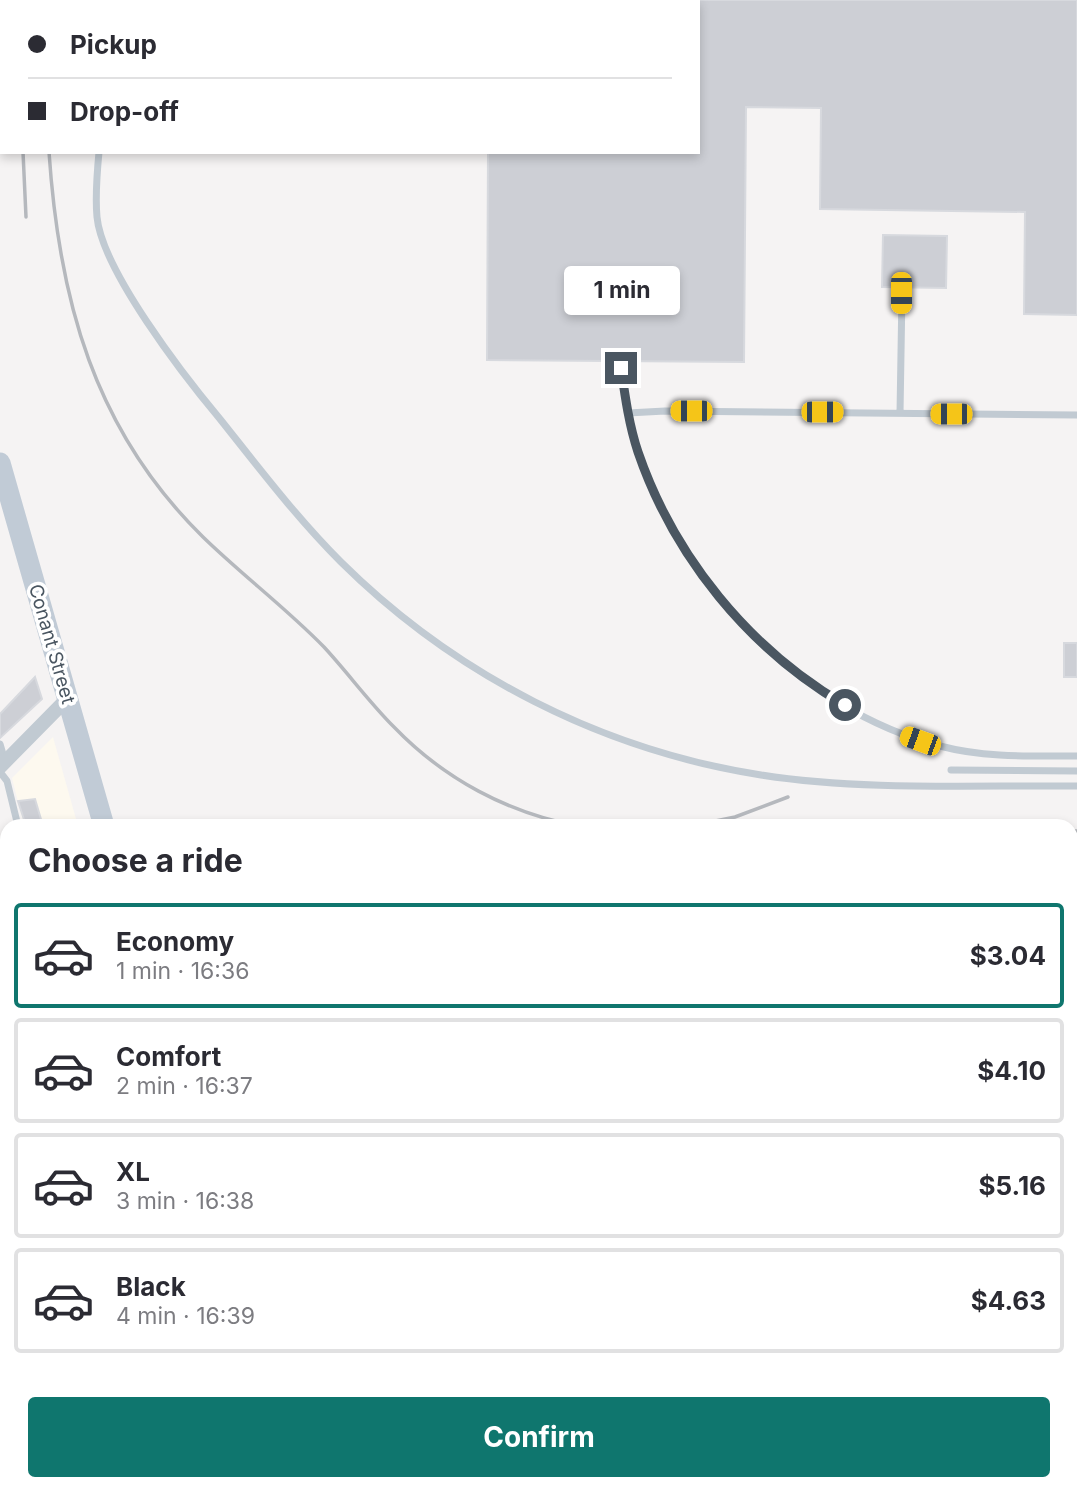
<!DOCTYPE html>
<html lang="en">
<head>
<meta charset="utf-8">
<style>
  :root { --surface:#fff; --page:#f7f7f7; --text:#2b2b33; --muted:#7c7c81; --line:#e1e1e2; --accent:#0f766e }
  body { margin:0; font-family:Inter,sans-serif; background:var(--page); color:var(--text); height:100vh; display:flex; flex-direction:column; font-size:26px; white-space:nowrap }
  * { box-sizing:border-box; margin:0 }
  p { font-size:23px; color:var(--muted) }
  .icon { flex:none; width:38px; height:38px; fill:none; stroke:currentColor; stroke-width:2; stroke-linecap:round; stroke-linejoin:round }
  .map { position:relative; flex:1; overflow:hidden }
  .sheet { position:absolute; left:0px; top:819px; width:1078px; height:672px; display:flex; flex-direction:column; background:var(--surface); border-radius:21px 21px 0 0; box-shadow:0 4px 10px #0003 }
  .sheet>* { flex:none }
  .hud { position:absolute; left:0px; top:0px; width:700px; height:154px; box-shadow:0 4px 10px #0003; display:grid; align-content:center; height:154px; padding:0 28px; background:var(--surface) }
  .end { position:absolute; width:32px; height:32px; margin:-16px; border:9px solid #4a5661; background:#fff; box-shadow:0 0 0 4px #fff }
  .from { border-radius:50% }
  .bubble { position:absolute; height:49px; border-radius:7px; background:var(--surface); box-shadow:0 4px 10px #0003; font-size:23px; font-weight:700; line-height:49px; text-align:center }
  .car { position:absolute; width:21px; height:42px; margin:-21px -10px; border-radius:9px; box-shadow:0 0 5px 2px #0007; background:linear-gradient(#f5c518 24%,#345 0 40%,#f5c518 0 76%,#345 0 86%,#f5c518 0) }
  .hud b { display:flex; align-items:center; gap:24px; height:66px; font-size:26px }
  .hud b+b { border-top:2px solid var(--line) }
  .hud i { width:18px; height:18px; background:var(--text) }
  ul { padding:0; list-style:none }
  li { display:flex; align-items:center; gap:21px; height:105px; margin:0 14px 10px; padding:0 14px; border:4px solid var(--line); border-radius:7px }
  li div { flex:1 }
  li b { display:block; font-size:26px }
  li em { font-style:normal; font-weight:700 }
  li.selected { border-color:var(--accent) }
  li>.icon { width:63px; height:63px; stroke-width:1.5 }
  h2 { padding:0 28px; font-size:32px; line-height:84px }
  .action { display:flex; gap:14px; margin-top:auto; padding:14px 28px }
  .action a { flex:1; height:80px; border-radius:7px; background:var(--accent); color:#fff; font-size:28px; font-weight:700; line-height:80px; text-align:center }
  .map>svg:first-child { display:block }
  .commercial { fill:#fdf9ef }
  .building { fill:#cdcfd5; stroke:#d7d9de; stroke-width:2 }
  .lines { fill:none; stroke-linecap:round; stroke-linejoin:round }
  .service { stroke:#c1cad2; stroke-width:7 }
  .minor { stroke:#c1cad2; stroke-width:14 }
  .tertiary { stroke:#c1cad2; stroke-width:19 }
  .secondary { stroke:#c1cbd6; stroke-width:21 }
  .rail { stroke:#b5b8bd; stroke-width:3.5 }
  .route { stroke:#4a5661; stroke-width:9 }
  .labels { text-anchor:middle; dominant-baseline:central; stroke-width:7; stroke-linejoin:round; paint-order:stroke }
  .street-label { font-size:19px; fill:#4a5661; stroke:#fff }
</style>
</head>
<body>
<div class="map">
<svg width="1077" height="1491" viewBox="0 0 1077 1491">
  <rect width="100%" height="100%" fill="#f5f3f3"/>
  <path class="commercial" d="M 53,737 L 78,826 L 24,826 L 12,778 Z"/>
  <path class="building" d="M 698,0 L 1077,0 L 1077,315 L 1024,314 L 1025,212 L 820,209 L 821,108 L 746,107 L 744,362 L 487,360 L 488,152 L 698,152 Z
    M 883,235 L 947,236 L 946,288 L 882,287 Z
    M 1064,643 L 1077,643 L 1077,677 L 1064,677 Z
    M 35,677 L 42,699 L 0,738 L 0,714 Z
    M 35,799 L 43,826 L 26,826 L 18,801 Z"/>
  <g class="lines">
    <path class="service" d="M 185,2 L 187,0
      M 99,152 C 97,173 95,196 97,217 C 102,270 184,376 220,419 C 259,468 297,518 341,562 C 455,675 602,750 761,775 C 864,791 973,785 1077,786
      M 621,368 C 625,395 629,424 638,451 C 682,586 801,710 940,746 C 985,758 1031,756 1077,756
      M 628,413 L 665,411 L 1077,415
      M 900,413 L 902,293
      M 0,744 L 5,761
      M 951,770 L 1077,771
      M 0,772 L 7,781 L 18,826
      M 0,874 L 7,867
      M 0,1090 L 7,1083
      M 0,1435 L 7,1438
      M 102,1484 L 117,1491
      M 189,1491 L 189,1484"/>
    <path class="minor" d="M 0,767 L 67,699
      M 0,986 L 7,979
      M 1071,1143 L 1072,1124
      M 0,1204 L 7,1197
      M 1071,1253 L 1077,1253
      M 0,1349 L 7,1353
      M 1071,1404 L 1077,1404
      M 895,1491 L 903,1484"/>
    <path class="tertiary" d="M 1071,1073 L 1077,1073"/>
    <path class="secondary" d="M 0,463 L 104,826
      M 264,1484 L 264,1491"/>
    <path class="rail" d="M 11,0 L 11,2
      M 25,2 L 25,0
      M 59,2 L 60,0
      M 84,2 L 84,0
      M 23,152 L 26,217
      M 49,152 C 59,300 94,430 203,537 C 242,575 286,608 324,647 C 348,673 369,702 394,727 C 444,779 508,813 578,826
      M 691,826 L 735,817 L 788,797
      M 1071,831 L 1077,831"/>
  </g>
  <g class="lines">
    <path class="route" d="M 621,368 C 625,396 629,425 638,452 C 674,557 749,649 845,705"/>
  </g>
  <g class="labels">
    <g class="street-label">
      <text transform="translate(52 644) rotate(74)">Conant Street</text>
    </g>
  </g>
</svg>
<i class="end from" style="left:845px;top:705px"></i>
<i class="end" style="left:621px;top:368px"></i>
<div class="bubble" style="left:564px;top:266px;width:116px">1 min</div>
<i class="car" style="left:901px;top:293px;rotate:180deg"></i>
<i class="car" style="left:691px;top:411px;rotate:270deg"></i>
<i class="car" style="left:822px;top:412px;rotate:90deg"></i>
<i class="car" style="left:951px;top:414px;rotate:270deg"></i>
<i class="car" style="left:920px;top:741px;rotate:290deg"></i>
<div class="hud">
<b><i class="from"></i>Pickup</b>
<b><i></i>Drop-off</b>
</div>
<section class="sheet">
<h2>Choose a ride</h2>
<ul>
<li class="selected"><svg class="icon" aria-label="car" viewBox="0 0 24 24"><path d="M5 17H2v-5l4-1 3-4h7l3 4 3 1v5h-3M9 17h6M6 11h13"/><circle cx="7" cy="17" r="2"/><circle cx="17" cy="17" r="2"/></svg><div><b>Economy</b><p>1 min · 16:36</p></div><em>$3.04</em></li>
<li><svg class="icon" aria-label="car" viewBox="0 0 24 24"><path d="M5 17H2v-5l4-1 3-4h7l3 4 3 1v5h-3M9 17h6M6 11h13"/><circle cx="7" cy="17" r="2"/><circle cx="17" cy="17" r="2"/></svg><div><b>Comfort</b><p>2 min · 16:37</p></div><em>$4.10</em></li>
<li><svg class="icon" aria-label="car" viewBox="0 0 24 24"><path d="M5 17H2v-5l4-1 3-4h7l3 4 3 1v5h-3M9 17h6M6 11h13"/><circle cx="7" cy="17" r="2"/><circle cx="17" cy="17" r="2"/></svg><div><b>XL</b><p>3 min · 16:38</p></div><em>$5.16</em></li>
<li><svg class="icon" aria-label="car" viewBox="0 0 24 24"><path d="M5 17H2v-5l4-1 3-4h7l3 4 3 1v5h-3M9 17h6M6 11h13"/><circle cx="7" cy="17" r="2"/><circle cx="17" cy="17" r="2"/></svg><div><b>Black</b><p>4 min · 16:39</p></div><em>$4.63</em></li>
</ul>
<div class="action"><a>Confirm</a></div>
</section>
</div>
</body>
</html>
